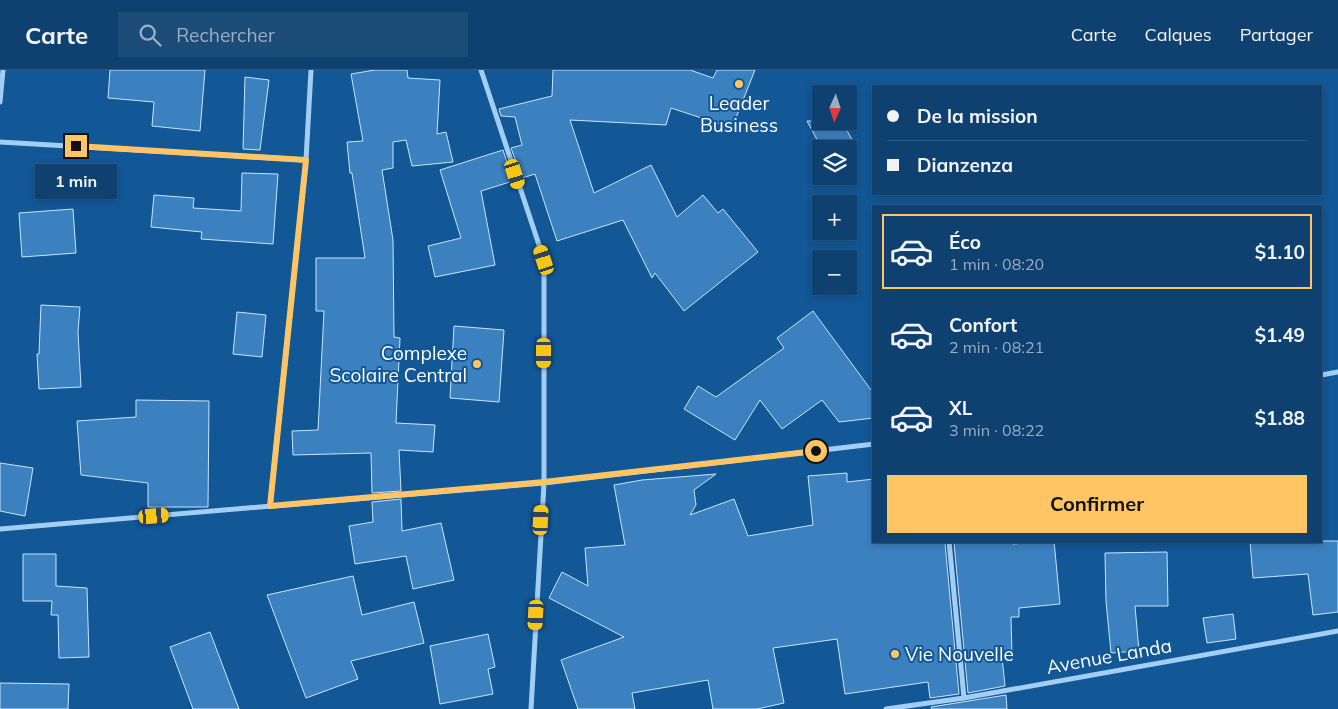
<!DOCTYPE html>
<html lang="fr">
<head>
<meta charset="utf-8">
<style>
  :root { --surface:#0e4170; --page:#1c4c78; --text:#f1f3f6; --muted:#9bafc3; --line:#2e5a83; --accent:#ffc565 }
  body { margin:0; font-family:Mulish,sans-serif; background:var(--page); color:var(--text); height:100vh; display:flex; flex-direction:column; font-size:19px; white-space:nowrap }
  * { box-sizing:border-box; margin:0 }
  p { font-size:16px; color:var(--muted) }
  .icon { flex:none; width:28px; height:28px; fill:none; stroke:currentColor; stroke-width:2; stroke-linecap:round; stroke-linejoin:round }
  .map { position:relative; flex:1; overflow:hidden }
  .side { position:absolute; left:872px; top:135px; width:450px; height:338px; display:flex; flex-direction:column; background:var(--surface); border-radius:0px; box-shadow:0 2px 8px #0003,0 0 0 1px var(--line) }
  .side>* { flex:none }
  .hud { position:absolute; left:872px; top:15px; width:450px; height:110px; border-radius:0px; box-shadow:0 2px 8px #0003,0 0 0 1px var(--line); display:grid; align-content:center; height:110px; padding:0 15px; background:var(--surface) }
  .needle { width:32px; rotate:183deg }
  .buttons { position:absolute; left:812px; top:15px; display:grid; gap:10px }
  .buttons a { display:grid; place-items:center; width:45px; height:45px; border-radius:0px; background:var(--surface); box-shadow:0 2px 8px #0003,0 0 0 1px var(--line); font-size:25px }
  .end { position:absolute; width:22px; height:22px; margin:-11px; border:6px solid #ffc565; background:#111; box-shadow:0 0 0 2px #111 }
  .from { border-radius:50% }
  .bubble { position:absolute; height:35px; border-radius:0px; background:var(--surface); box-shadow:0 2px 8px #0003,0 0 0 1px var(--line); font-size:16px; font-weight:700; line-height:35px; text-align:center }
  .car { position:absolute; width:15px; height:30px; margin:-15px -8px; border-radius:6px; box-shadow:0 0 4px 1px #0007; background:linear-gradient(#f5c518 24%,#345 0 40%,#f5c518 0 76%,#345 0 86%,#f5c518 0) }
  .hud b { display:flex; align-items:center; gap:18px; height:48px; font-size:19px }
  .hud b+b { border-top:1px solid var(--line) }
  .hud i { width:12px; height:12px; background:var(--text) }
  ul { padding:9px 0 0; list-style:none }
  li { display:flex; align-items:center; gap:15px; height:75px; margin:0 10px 8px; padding:0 5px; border:2px solid transparent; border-radius:0px }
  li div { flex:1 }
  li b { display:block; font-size:19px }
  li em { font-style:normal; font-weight:700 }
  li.active { border-color:var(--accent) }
  li>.icon { width:45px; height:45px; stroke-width:1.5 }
  .cta { display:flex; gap:10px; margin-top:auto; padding:10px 15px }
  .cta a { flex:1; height:58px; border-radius:0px; background:var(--accent); color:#111; font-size:20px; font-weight:700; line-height:58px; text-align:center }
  header { display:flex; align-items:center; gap:30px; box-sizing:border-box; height:70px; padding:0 25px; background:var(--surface); border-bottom:1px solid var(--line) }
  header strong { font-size:24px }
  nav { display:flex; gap:28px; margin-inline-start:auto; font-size:18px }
  .search { width:350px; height:45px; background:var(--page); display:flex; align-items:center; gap:12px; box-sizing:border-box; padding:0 18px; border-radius:0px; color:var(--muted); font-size:19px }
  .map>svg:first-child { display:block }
  .building { fill:#3b80bf; stroke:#cae6fd }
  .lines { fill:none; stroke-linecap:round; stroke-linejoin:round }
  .minor { stroke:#a2cef3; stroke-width:5 }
  .route { stroke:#ffc565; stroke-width:6 }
  .poi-dot { fill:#ffc565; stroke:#125796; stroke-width:2 }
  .labels { text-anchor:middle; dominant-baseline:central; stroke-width:4; stroke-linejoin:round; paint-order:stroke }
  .poi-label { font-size:19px; fill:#fff; stroke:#125796 }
  .street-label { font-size:19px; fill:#fff; stroke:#125796 }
</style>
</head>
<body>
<header>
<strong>Carte</strong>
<div class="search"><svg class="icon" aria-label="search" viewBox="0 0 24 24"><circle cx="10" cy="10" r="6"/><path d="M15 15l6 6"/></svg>Rechercher</div>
<nav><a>Carte</a><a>Calques</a><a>Partager</a></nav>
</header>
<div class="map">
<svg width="1338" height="639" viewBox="0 0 1338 639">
  <rect width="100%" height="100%" fill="#125796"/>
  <path class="building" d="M 110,0 L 205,0 L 200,61 L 152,56 L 154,32 L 108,28 Z
    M 375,0 L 407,0 L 408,8 L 440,10 L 437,64 L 446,62 L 453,92 L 412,96 L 406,70 L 393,72 L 393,98 L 382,100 L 393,170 L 394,267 L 400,268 L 396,353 L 435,355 L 433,382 L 399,380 L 401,421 L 372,423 L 371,383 L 293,385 L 292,361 L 318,360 L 324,241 L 316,241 L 316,188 L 365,188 L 352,103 L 350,103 L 347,72 L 363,71 L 351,4 Z
    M 553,0 L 690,0 L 713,8 L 717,0 L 755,0 L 732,58 L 671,38 L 666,55 L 570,50 L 594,123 L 651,95 L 677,147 L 703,125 L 718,143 L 723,139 L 758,182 L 684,241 L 655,203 L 652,208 L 623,150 L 557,171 L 535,104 L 522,108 L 511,78 L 522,75 L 515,47 L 501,46 L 499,39 L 552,26 Z
    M 245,7 L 269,10 L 260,80 L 243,79 Z
    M 807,51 L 842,51 L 857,79 L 822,79 Z
    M 503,80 L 513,111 L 481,121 L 495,195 L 435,207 L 428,176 L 461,168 L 440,100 Z
    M 242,103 L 278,104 L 273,174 L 201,169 L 202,162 L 151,157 L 154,125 L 194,128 L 193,138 L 241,141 Z
    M 73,139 L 76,183 L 22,187 L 19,143 Z
    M 41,235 L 80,237 L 78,262 L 81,317 L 39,319 L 37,284 L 39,284 Z
    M 813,241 L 874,324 L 874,348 L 839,352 L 822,330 L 782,359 L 760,330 L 735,370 L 684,339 L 698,316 L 716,327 L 784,278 L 777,268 Z
    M 237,242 L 266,245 L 262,287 L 233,284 Z
    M 454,256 L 504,260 L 499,332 L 450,328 Z
    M 136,330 L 209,331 L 208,437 L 148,437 L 148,413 L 81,405 L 77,351 L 136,347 Z
    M 0,393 L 33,398 L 25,446 L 0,441 Z
    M 847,403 L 847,412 L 874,409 L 874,471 L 945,473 L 959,624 L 930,628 L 928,612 L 845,624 L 837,569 L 773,578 L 784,633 L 757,639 L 713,639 L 708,610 L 632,623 L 635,639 L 578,639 L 561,590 L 624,567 L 549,528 L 562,502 L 588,516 L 585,478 L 625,475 L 614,415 L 642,410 L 716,404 L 694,420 L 696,435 L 690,445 L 734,429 L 748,466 L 813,455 L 808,406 Z
    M 401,429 L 402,461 L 441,453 L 454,510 L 413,519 L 406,486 L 355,494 L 349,456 L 373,452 L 372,432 Z
    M 1013,471 L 1013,474 L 1054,471 L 1060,534 L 1019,538 L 1019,547 L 1011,547 L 1012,587 L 1002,587 L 1005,616 L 968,623 L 954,473 Z
    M 1250,471 L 1338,471 L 1338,542 L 1313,545 L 1308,504 L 1253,508 Z
    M 1167,482 L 1168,536 L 1135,536 L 1139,581 L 1111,583 L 1106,531 L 1105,483 Z
    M 23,484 L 56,484 L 56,516 L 87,518 L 89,587 L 59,588 L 58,545 L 51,545 L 52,531 L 23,531 Z
    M 353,506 L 362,545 L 414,532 L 424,573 L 351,591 L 358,609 L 306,628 L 267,525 Z
    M 1233,544 L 1236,569 L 1207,573 L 1203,548 Z
    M 210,562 L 239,639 L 193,639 L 170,577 Z
    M 488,564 L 495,597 L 488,599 L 493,624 L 440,634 L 430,576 Z
    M 0,613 L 69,614 L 68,639 L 0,639 Z
    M 1006,625 L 1007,639 L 932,639 L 931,637 Z"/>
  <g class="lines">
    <path class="minor" d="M 481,0 L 544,190 L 544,413 L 531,639
      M 0,32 L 3,0
      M 0,72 L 306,90
      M 1321,305 L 1338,302
      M 270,436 L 306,90 L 311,0
      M 0,459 L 544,413 L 874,374
      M 949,471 L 964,628
      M 886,639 L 964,628 L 1338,561"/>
  </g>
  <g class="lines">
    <path class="route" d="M 76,76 L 306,90 L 270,436 L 544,412 L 816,381"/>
  </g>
  <g class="poi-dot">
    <circle cx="739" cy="14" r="5"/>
    <circle cx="477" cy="294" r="5"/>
    <circle cx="895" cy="584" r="5"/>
  </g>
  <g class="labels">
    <g class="poi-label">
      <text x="739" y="33">Leader<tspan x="739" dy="22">Business</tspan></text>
      <text x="467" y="283" text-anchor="end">Complexe<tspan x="467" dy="22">Scolaire Central</tspan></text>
      <text x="905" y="584" text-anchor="start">Vie Nouvelle</text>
    </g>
    <g class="street-label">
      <text transform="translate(1109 586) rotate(-10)">Avenue Landa</text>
    </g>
  </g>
</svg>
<div class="buttons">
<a><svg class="needle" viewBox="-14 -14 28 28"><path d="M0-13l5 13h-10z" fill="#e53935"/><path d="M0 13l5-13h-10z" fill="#9bafc3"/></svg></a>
<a><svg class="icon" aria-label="layers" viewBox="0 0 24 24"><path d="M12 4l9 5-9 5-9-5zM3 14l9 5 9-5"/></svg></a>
<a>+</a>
<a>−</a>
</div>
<i class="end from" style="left:816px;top:381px"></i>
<i class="end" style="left:76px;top:76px"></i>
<div class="bubble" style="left:35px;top:94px;width:82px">1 min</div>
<i class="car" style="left:515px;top:104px;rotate:162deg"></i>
<i class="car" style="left:544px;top:190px;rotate:342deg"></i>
<i class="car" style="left:544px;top:283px;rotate:180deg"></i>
<i class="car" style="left:154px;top:446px;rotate:85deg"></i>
<i class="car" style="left:541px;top:450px;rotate:3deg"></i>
<i class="car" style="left:536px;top:545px;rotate:183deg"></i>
<div class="hud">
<b><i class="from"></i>De la mission</b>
<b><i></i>Dianzenza</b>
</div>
<section class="side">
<ul>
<li class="active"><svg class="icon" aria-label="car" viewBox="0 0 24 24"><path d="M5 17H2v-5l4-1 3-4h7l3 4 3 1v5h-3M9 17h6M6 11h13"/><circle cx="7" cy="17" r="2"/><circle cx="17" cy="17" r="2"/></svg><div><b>Éco</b><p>1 min · 08:20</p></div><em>$1.10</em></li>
<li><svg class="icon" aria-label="car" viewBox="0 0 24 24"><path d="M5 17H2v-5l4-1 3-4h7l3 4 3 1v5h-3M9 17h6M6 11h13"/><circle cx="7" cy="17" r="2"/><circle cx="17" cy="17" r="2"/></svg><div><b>Confort</b><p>2 min · 08:21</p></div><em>$1.49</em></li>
<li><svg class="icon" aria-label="car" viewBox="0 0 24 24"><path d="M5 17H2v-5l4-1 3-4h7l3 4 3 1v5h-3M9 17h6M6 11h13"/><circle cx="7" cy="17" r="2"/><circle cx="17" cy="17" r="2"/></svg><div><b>XL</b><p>3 min · 08:22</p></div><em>$1.88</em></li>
</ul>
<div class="cta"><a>Confirmer</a></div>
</section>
</div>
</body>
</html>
